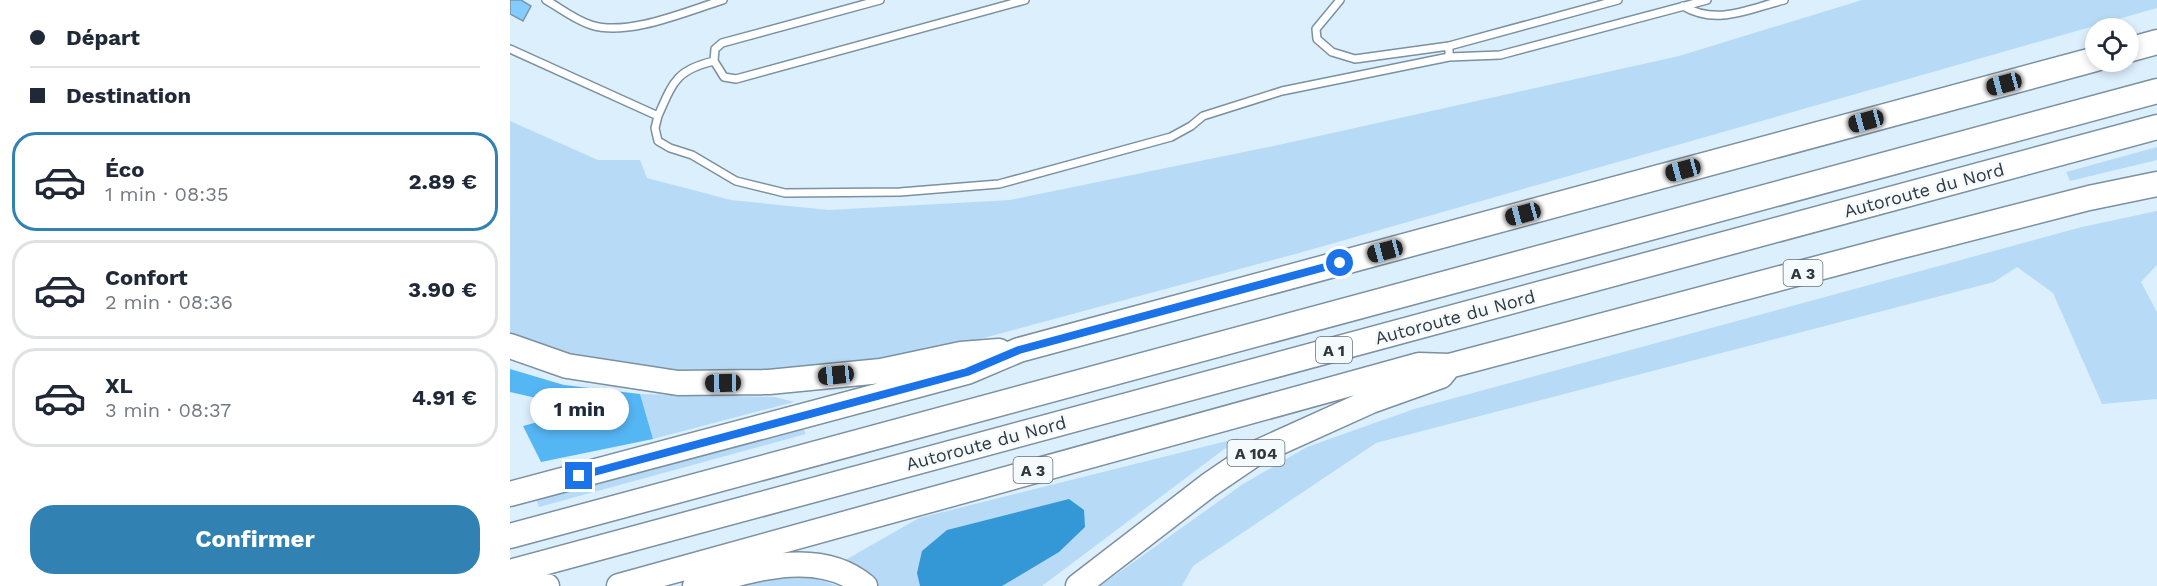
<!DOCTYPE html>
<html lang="fr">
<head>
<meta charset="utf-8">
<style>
  :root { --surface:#fff; --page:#f2f2f3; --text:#1f2937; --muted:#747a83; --line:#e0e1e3; --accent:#3181b2 }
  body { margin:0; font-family:"Work Sans",sans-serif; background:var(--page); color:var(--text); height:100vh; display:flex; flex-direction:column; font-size:22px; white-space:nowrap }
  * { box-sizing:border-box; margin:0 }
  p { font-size:20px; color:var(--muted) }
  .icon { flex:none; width:33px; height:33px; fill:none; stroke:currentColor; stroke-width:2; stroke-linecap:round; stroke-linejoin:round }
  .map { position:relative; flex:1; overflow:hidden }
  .side { display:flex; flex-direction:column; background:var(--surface); width:510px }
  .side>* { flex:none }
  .hud { display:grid; align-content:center; height:132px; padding:0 30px; background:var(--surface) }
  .controls { position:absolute; left:1575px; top:18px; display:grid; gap:12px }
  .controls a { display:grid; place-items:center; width:54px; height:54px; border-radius:50%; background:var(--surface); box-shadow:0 3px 9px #0003; font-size:30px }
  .end { position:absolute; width:27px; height:27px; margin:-14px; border:8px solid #1a73e8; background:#fff; box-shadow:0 0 0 3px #fff }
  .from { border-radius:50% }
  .bubble { position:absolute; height:42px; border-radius:21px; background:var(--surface); box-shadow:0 3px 9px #0003; font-size:20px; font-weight:700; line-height:42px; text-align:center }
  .car { position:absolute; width:18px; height:36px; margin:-18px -9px; border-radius:8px; box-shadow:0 0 4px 2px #0007; background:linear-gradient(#222 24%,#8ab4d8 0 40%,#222 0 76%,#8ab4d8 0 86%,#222 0) }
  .hud b { display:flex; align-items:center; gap:21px; height:57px; font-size:22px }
  .hud b+b { border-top:2px solid var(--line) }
  .hud i { width:15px; height:15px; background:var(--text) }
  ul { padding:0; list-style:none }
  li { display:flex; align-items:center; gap:18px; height:99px; margin:0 12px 9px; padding:0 18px; border:3px solid var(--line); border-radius:24px }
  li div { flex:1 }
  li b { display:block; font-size:22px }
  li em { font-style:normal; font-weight:700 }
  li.current { border-color:var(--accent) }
  li>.icon { width:54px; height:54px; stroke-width:1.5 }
  .primary-button { display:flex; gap:12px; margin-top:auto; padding:12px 30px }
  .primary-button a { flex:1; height:69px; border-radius:24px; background:var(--accent); color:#fff; font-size:24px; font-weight:700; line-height:69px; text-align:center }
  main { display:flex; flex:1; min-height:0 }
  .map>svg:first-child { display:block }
  .green { fill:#b7dbf6 }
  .forest { fill:#55b6f4 }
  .water { fill:#3398d5 }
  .building { fill:#83ccff; stroke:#7f94a4; stroke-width:1.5 }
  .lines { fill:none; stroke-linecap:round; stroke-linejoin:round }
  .lane-casing { stroke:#7b90a0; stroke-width:10 }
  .highway-casing { stroke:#7b90a0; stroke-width:27 }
  .lane { stroke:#fff; stroke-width:7 }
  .highway { stroke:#fff; stroke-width:24 }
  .route { stroke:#1a73e8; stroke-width:8 }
  .labels { text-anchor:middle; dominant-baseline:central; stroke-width:5; stroke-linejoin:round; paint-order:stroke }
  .shield { fill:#f5fafd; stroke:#6a7278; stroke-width:1.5 }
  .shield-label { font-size:16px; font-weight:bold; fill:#2f383f }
  .street-label { font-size:18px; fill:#2f383f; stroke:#f5fafd }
</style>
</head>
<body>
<main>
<section class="side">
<div class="hud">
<b><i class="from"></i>Départ</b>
<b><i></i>Destination</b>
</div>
<ul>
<li class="current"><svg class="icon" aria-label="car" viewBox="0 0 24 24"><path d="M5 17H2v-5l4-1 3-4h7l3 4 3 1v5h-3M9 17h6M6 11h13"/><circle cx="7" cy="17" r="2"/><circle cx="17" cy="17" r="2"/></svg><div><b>Éco</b><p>1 min · 08:35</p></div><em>2.89 €</em></li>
<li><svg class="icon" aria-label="car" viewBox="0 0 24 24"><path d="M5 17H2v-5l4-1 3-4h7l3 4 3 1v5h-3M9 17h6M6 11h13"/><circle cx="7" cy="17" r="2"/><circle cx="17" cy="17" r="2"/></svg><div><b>Confort</b><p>2 min · 08:36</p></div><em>3.90 €</em></li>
<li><svg class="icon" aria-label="car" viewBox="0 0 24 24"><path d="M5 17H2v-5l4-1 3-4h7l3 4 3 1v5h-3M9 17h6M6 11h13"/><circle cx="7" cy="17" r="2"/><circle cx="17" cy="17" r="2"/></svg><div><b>XL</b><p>3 min · 08:37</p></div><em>4.91 €</em></li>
</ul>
<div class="primary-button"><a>Confirmer</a></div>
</section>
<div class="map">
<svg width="1647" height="586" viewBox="0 0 1647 586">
  <rect width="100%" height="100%" fill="#dceffd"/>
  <path class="green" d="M 1352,0 L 1647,0 L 1647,8 L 789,253 L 448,345 L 338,368 L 219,373 L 154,369 L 34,351 L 0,341 L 0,121 L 88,160 L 130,160 L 137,178 L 221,200 L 319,210 L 500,200 L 768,145 L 1169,56 Z
    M 1647,147 L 1647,160 L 1560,181 L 1556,172 Z
    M 1647,211 L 1647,265 L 1631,282 L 1647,312 L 1647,399 L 1592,404 L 1543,293 L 1507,267 L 1484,282 L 866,443 L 683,566 L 672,586 L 590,586 L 733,484 L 797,447 L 904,409 L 1572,227 Z
    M 130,394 L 265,397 L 284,402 L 143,439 Z
    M 292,427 L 296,434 L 29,507 L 26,498 Z
    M 729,438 L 532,586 L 367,586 L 330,563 L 409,518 Z
    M 261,578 L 305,578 L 328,586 L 232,586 Z"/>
  <path class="forest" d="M 0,369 L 54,385 L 130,394 L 143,439 L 31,462 L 13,426 L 39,419 L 48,403 L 0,392 Z"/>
  <path class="water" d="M 559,499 L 574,510 L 575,527 L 549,552 L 492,586 L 410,586 L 407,573 L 412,551 L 437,530 Z"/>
  <path class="building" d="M 0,0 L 11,0 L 21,6 L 13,21 L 0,14 Z"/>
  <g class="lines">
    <g class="lane-casing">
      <path id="lane" d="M 36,0 C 50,8 65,20 81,25 C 118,37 177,11 213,0
        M 370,0 L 212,43 L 205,49 L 204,61 L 214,77 L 226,79 L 515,0
        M 830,0 L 806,29 L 807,39 L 822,52 L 845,59 L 939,46 L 1108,0
        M 1173,6 C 1207,26 1238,9 1274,0
        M 0,49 L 148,116 C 163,82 166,70 204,61
        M 939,57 L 990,55 L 1197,0
        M 148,116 L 145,128 L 148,141 L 160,148 L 182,155 L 226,181 L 275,193 L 390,192 L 489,184 L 661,137 L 681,126 L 693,116 L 772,91 L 939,57 L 939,46"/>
    </g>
    <g class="highway-casing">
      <path id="highway" d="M 1618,50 L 1647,42
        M 0,346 L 57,366 L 168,383 L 259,382 L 371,371 L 451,354 L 489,351
        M 0,494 L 457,372 L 509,350 L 1586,59
        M 0,536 L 1647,91
        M 0,572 L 1647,127
        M 0,576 L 37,586
        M 109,586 L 909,365 L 939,366 L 1388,247 L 1579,198 L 1647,184
        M 185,586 C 238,571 307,546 355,586
        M 568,586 L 699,485 L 746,453 L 861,401 L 931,376 L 939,366"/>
    </g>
    <use href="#lane" class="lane"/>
    <use href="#highway" class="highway"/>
  </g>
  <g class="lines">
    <path class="route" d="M 69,476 L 457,372 L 509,350 L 830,263"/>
  </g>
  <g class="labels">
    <g class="shield">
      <rect x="1273.5" y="260" width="39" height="26" rx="4.5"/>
      <rect x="806" y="337" width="36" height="26" rx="4.5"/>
      <rect x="717.5" y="440" width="57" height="26" rx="4.5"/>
      <rect x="503.5" y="457" width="39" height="26" rx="4.5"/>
    </g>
    <g class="shield-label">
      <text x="1293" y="273">A 3</text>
      <text x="824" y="350">A 1</text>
      <text x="746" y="453">A 104</text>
      <text x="523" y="470">A 3</text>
    </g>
    <g class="street-label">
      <text transform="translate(1414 190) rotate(-15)">Autoroute du Nord</text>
      <text transform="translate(945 317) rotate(-15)">Autoroute du Nord</text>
      <text transform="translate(476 443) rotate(-15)">Autoroute du Nord</text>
    </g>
  </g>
</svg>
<div class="controls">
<a><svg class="icon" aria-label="locate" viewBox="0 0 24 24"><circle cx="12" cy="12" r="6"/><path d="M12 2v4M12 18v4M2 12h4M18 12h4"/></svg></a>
</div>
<i class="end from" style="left:830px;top:263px"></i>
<i class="end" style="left:69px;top:476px"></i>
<div class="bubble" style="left:20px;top:388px;width:99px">1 min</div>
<i class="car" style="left:1494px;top:84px;rotate:255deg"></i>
<i class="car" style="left:1356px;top:121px;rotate:255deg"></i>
<i class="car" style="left:1173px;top:170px;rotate:255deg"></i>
<i class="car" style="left:1013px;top:214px;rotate:255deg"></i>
<i class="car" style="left:875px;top:251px;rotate:255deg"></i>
<i class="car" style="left:326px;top:375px;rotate:264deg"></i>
<i class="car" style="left:213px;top:383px;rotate:269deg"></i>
</div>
</main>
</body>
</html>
